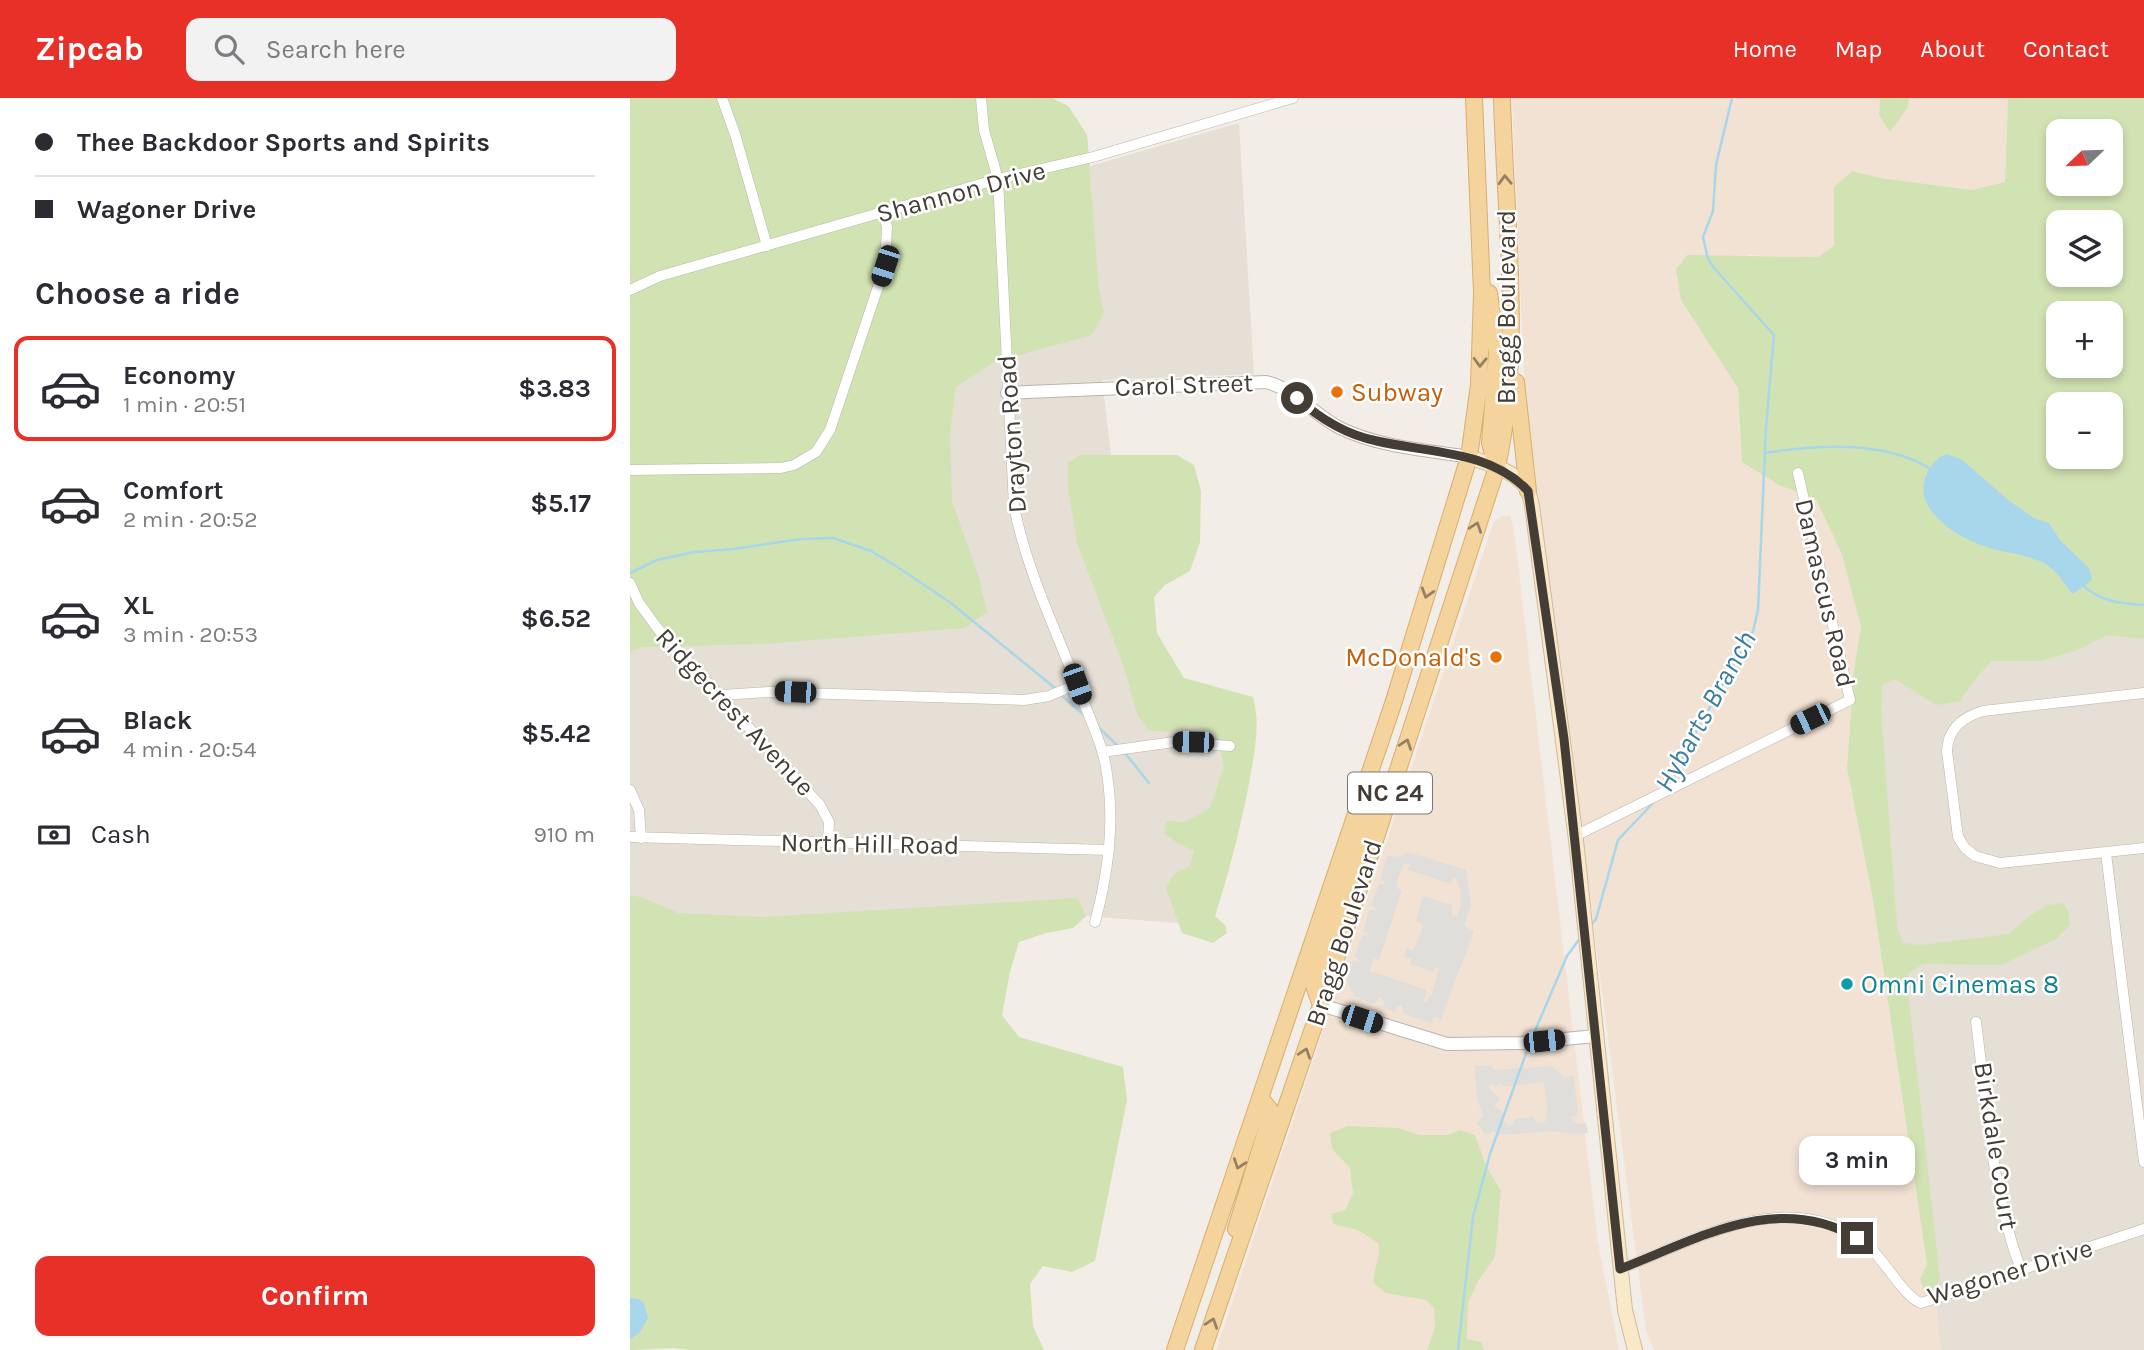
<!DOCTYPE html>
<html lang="en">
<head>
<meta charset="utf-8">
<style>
  :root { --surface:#fff; --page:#f2f2f3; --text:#2b2b33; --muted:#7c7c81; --line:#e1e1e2; --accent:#e73128 }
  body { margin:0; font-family:Karla,sans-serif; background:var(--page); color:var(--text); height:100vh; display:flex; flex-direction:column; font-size:26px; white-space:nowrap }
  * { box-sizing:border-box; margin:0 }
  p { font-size:23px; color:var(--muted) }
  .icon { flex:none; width:38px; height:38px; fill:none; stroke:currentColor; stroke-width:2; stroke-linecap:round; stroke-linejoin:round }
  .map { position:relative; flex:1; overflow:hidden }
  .drawer { display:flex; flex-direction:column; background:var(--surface); width:630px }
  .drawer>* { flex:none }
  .banner { display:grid; align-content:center; height:154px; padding:0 35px; background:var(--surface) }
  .needle { width:46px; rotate:247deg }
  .tools { position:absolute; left:1416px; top:21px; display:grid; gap:14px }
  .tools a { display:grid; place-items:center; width:77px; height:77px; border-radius:14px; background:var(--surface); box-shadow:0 4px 10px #0003; font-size:35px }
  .end { position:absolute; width:32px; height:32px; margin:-16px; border:9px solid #443d36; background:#fff; box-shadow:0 0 0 4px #fff }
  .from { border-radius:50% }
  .bubble { position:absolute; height:49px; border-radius:14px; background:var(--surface); box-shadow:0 4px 10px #0003; font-size:23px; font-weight:700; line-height:49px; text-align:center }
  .car { position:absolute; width:21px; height:42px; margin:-21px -10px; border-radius:9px; box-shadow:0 0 5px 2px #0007; background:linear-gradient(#222 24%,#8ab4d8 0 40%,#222 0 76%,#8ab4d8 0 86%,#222 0) }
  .banner b { display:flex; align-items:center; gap:24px; height:66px; font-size:26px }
  .banner b+b { border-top:2px solid var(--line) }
  .banner i { width:18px; height:18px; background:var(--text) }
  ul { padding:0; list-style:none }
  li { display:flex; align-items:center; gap:21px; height:105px; margin:0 14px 10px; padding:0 21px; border:4px solid transparent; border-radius:14px }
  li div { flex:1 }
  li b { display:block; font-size:26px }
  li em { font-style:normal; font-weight:700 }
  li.selected { border-color:var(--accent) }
  li>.icon { width:63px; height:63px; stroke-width:1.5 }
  h2 { padding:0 35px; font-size:32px; line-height:84px }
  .pay { display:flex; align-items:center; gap:18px; height:77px; padding:0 35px; font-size:26px }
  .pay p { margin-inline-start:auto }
  .primary-button { display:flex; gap:14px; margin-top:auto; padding:14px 35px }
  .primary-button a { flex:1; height:80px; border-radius:14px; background:var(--accent); color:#fff; font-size:28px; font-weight:700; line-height:80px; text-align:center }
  header { display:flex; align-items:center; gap:42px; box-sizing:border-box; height:98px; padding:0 35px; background:var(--accent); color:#fff }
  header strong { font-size:33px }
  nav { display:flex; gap:38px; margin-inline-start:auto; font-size:24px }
  .search { width:490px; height:63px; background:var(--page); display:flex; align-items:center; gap:18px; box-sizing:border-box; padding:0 24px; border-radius:14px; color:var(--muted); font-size:26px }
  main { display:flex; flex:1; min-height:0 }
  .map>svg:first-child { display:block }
  .residential { fill:#e5dfd5 }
  .commercial { fill:#f2e2d3 }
  .green { fill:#d2e3b3; fill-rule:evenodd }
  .parking { fill:#e0dedb; fill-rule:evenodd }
  .water { fill:#a8d6ea }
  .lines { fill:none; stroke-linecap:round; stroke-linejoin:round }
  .stream { stroke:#a8d6ea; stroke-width:2.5 }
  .minor-casing { stroke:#bcb4aa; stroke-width:11 }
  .tertiary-casing { stroke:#bcb4aa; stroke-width:14 }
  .secondary-casing { stroke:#cebb9a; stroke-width:16 }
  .primary-casing { stroke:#d9ae6e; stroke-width:18 }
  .minor { stroke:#fff; stroke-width:10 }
  .tertiary { stroke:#fff; stroke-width:12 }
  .secondary { stroke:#fae9c9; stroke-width:14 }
  .primary { stroke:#f5d39c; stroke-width:16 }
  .oneway { stroke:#948064 }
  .route { stroke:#443d36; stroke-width:9 }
  .food-dot { fill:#e8710a; stroke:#fff; stroke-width:2.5 }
  .culture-dot { fill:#0f9aa8; stroke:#fff; stroke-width:2.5 }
  .labels { text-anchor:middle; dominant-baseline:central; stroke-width:5; stroke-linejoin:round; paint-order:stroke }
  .shield { fill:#fff; stroke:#7c7772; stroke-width:2 }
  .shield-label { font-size:24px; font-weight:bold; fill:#443d36 }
  .street-label { font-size:26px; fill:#443d36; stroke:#fff }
  .food-label { font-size:26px; fill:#c56008; stroke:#fff; text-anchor:start }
  .culture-label { font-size:26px; fill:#0d838f; stroke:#fff; text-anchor:start }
  .water-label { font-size:28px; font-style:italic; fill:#377ea0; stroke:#fff }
</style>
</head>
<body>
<header>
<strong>Zipcab</strong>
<div class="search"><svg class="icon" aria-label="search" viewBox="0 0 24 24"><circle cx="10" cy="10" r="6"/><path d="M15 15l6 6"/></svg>Search here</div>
<nav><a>Home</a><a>Map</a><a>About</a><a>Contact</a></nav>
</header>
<main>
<section class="drawer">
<div class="banner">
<b><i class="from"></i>Thee Backdoor Sports and Spirits</b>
<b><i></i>Wagoner Drive</b>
</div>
<h2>Choose a ride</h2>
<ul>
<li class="selected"><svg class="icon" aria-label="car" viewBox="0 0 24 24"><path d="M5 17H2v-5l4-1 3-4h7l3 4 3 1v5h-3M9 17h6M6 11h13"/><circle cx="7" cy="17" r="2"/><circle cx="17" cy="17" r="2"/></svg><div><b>Economy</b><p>1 min · 20:51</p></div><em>$3.83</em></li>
<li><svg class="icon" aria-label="car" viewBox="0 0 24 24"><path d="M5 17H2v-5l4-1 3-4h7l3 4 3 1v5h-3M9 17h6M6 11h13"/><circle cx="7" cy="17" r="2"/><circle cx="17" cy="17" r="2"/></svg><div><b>Comfort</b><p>2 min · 20:52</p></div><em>$5.17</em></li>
<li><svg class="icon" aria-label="car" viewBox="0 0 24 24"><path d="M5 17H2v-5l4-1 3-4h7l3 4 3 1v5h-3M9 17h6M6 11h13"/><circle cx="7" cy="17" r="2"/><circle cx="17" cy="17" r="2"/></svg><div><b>XL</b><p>3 min · 20:53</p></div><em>$6.52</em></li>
<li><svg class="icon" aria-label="car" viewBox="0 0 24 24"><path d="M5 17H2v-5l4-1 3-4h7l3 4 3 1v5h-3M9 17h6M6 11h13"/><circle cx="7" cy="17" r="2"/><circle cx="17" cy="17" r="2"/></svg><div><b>Black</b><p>4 min · 20:54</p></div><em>$5.42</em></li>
</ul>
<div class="pay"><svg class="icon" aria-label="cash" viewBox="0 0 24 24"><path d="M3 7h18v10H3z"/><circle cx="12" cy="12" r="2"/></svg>Cash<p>910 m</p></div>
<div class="primary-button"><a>Confirm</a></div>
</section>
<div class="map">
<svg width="1514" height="1252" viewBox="0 0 1514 1252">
  <rect width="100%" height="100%" fill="#f2ede7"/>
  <path class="residential" d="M 0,0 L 438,8 L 457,37 L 460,68 L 609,25 L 624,276 L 472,282 L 481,357 L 450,357 L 499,588 L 623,599 L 548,825 L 456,818 L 0,824 Z
    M 1514,524 L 1514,1252 L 1311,1252 L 1224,572 Z"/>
  <path class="commercial" d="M 882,0 L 1250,0 L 1249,17 L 1278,9 L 1279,0 L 1378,0 L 1375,84 L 1342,92 L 1251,80 L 1222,73 L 1204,89 L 1204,148 L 1188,160 L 1117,157 L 1083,249 L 1108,290 L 1113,364 L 1149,387 L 1186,400 L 1212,457 L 1231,529 L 1224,572 L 1217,670 L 1243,802 L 1297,1168 L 1290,1181 L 1294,1193 L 1305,1190 L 1311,1252 L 1024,1252 L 1016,1233 L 895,296 Z
    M 872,418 L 880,418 L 884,433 L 968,1145 L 989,1252 L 586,1252 L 864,423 Z"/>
  <path class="green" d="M 0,0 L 422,0 L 438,8 L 457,37 L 469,193 L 474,214 L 462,237 L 364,264 L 326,289 L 320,334 L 322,403 L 349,480 L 357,514 L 334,530 L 135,546 L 13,549 L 0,554 Z
    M 1250,0 L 1279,0 L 1278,9 L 1260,34 L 1249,17 Z
    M 1378,0 L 1514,0 L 1514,541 L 1477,537 L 1450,551 L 1412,563 L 1362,563 L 1347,579 L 1330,603 L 1306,607 L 1265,581 L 1252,587 L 1251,612 L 1267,828 L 1273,845 L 1291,847 L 1379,836 L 1398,819 L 1418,807 L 1433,805 L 1438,812 L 1440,827 L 1426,841 L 1371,867 L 1293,866 L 1278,876 L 1278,893 L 1310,1180 L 1305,1190 L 1294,1193 L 1290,1181 L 1297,1167 L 1243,802 L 1217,670 L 1224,572 L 1231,529 L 1212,457 L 1186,401 L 1149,387 L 1112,364 L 1108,290 L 1051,202 L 1046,171 L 1057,157 L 1188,159 L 1204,148 L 1204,89 L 1222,73 L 1251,80 L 1342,92 L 1375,84 ZM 1428,33 L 1480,33 L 1480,86 L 1428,86 ZM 1428,124 L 1480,124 L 1480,177 L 1428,177 ZM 1428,215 L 1480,215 L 1480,268 L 1428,268 ZM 1428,306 L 1480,306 L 1480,359 L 1428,359 Z
    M 450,357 L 547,357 L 564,367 L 571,393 L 570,444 L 560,473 L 535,487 L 524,499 L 527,535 L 554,580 L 623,599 C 631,628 624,657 619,686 C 610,732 599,774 585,818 L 595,827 L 597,835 L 583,845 L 552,835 L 536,790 L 544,776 L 560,768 L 564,753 L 547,745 L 534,735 L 536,723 L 555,724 L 580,710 L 594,668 L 586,635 L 561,628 L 541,634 L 518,632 L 507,616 L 493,567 L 447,445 L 438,390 L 438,365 Z
    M 0,797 L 14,800 L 48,815 L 133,819 L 448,800 L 456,818 L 443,830 L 416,835 L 389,844 L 380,874 L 372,917 L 389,939 L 493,969 L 497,1002 L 465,1163 L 442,1174 L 413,1168 L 400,1186 L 403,1228 L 414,1252 L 59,1252 C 41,1248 19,1252 0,1252 Z
    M 718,1028 L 769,1030 L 789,1037 L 817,1037 L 830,1032 L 845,1037 L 856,1068 L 871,1093 L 865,1159 L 848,1183 L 838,1205 L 837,1241 L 851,1244 L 854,1252 L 797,1252 L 805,1229 L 804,1210 L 796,1202 L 756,1195 L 744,1186 C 742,1171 752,1160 748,1145 L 728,1132 L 703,1126 L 701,1116 L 715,1112 L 723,1095 L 720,1070 L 702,1051 L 700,1035 Z"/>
  <path class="parking" d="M 775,755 L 781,755 L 836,772 L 841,808 L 834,828 L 844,833 L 811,921 L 804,919 L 801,925 L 774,916 L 772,907 L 767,909 L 765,914 L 753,909 L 754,905 L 751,899 L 743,906 L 724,898 L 717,881 L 723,862 L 731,864 L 725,858 L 732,838 L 740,837 L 733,833 L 740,811 L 748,813 L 741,807 L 749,786 L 756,786 L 750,781 L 758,757 L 768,759 ZM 776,765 L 781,766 L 778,772 L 821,786 L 823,780 L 826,780 L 831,794 L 830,811 L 825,819 L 822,818 L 822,807 L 793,798 L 786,823 L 793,827 L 784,852 L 776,851 L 774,858 L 782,861 L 780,866 L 803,874 L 805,869 L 809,870 L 802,896 L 796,904 L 794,903 L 797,892 L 740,873 L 744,860 L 749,862 L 750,859 L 772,792 L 766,790 L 768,780 L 773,767 Z
    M 861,967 L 865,972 L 921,968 L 934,979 L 944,978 L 948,1017 L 940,1020 L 948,1026 L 956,1025 L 958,1035 L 944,1036 L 922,1033 L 873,1037 L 864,1033 L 856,1037 L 847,1025 L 853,1018 L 847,1001 L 845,968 ZM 914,984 L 918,1014 L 915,1014 L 917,1019 L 915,1024 L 907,1025 L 903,1019 L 885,1021 L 880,1028 L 871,1021 L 875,1016 L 864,1007 L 870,1001 L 856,986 L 859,988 L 863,986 L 866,989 L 871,985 L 874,989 Z"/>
  <path class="water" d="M 1316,356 L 1331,361 L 1378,402 L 1404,420 L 1419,425 L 1430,442 L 1459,470 L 1462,482 L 1443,496 C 1434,486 1426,471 1414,465 C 1396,456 1375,455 1357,449 C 1331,441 1288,416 1294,385 C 1296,373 1304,361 1316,356 Z
    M 0,1200 L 9,1201 L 14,1205 L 18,1220 L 10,1234 L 0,1242 Z"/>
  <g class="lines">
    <path class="stream" d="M 1135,355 C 1185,347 1257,342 1302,372
      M 0,475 L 27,462 L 64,454 L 104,451 L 171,441 L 203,440 L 241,453 L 266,468 L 321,505 L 426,591
      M 1452,487 C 1472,504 1488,505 1514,507
      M 430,596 L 454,617
      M 467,628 L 488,648
      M 495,655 L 519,685
      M 1040,687 L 1060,645 L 1123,533 L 1128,512 L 1136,329 L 1144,237 L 1084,170 L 1078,161 L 1073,139 L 1083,113 L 1086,67 L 1102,0
      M 959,829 L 966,821 L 988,742 L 1023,705
      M 902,940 L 937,858 L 951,839
      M 828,1252 L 843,1119 L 860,1056 L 898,950"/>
    <g class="minor-casing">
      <path id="minor" d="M 92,0 L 105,36 L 137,148
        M 351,0 L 354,32 L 368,81 L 384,408 C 397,476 430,540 454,605 C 463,628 474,651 477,676 C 485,726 478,776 465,824
        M 0,192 L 30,178 L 368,81 L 463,59 L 663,0
        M 0,372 L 151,370 L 164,367 L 186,354 L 200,332 L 255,168 L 257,129 L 253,114
        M 0,485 L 9,505 L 28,531 L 190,707 L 199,724 L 198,745
        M 1514,595 L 1353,613 C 1333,619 1318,630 1317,653 L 1328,739 L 1335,750 L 1345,758 L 1370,765 L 1514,750
        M 92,597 L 139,594 L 394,602 L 419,598 L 447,586
        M 472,654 L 544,644 L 600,648
        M 0,692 L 9,712 L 11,740
        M 945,738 L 1220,602 L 1168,375
        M 0,739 L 479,752
        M 1476,755 L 1514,1064
        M 1346,924 C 1357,1007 1361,1092 1391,1172
        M 990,1171 C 1067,1141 1161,1086 1237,1147 C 1254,1161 1275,1200 1291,1205 L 1514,1131"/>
    </g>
    <g class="tertiary-casing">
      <path id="tertiary" d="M 377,295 L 636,284 C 665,291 684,317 710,330 C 749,349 796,352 839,359
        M 691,907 L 817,946 L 892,945 L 966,938"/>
    </g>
    <g class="secondary-casing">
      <path id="secondary" d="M 839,359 C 858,366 892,374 899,396 C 902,404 903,414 904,423 L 946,742 L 995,1212 L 1005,1252"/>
    </g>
    <g class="primary-casing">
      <path id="primary" d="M 859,195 L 867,255 L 860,345 L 866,367
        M 886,284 L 898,393
        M 691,907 L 683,885 L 740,707 L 736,687
        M 606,1131 L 639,1023 L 640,1012 L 631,1001
        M 545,1252 L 763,606 L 839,359 L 849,287 L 852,195 L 844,0
        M 573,1252 L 691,907 L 867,369 C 893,249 875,122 872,0"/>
    </g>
    <use href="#minor" class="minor"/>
    <use href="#tertiary" class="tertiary"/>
    <use href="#secondary" class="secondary"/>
    <use href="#primary" class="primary"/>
  </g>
  <defs><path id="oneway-chevron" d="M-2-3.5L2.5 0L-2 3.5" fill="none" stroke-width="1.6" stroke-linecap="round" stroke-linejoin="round" transform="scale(1.75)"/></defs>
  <g class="oneway">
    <use href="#oneway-chevron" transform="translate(875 82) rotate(-92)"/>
    <use href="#oneway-chevron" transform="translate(850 264) rotate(92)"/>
    <use href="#oneway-chevron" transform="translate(846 429) rotate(-71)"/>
    <use href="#oneway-chevron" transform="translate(797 495) rotate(107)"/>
    <use href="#oneway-chevron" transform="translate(776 646) rotate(-71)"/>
    <use href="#oneway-chevron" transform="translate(675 955) rotate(-71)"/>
    <use href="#oneway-chevron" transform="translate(609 1066) rotate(109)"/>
    <use href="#oneway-chevron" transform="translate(582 1225) rotate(-71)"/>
  </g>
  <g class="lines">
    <path class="route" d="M 667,300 C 689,320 717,337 747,343 C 798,355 860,352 898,393 L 934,641 L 990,1171 C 1068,1141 1147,1093 1227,1140"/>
  </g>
  <g class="food-dot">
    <circle cx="707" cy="294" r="7"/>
    <circle cx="866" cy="559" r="7"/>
  </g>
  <circle class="culture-dot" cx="1217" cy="886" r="7"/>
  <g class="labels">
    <rect class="shield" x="718" y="674.5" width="84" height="41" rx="5"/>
    <g class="shield-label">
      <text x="760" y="695">NC 24</text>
    </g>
    <g class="street-label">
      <text transform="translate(331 94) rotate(-15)">Shannon Drive</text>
      <text transform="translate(876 209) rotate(-90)">Bragg Boulevard</text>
      <text transform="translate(554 287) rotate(-2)">Carol Street</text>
      <text transform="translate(382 336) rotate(-94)">Drayton Road</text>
      <text transform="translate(1195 495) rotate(77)">Damascus Road</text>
      <text transform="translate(105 614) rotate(47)">Ridgecrest Avenue</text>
      <text transform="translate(240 746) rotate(1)">North Hill Road</text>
      <text transform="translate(714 835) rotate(-72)">Bragg Boulevard</text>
      <text transform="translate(1366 1048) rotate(81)">Birkdale Court</text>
      <text transform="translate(1380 1174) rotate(-17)">Wagoner Drive</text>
    </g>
    <g class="food-label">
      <text x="721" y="294">Subway</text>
      <text x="852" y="559" text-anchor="end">McDonald's</text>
    </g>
    <g class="culture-label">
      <text x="1231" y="886">Omni Cinemas 8</text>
    </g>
    <g class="water-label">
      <text transform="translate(1075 613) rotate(-61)">Hybarts Branch</text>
    </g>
  </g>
</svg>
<div class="tools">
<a><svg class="needle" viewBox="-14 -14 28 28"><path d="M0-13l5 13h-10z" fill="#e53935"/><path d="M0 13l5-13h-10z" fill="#7c7c81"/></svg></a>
<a><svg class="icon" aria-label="layers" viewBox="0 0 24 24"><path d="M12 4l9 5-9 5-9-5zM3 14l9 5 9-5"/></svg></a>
<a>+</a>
<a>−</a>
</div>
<i class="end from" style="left:667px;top:300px"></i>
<i class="end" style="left:1227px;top:1140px"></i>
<div class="bubble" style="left:1169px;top:1038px;width:116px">3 min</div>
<i class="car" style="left:255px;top:168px;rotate:198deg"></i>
<i class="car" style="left:447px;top:586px;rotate:160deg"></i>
<i class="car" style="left:165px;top:594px;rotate:272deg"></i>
<i class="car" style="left:1180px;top:621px;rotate:244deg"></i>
<i class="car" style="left:563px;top:644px;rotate:271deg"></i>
<i class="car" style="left:732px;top:921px;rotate:108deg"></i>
<i class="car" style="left:914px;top:943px;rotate:84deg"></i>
</div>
</main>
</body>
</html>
